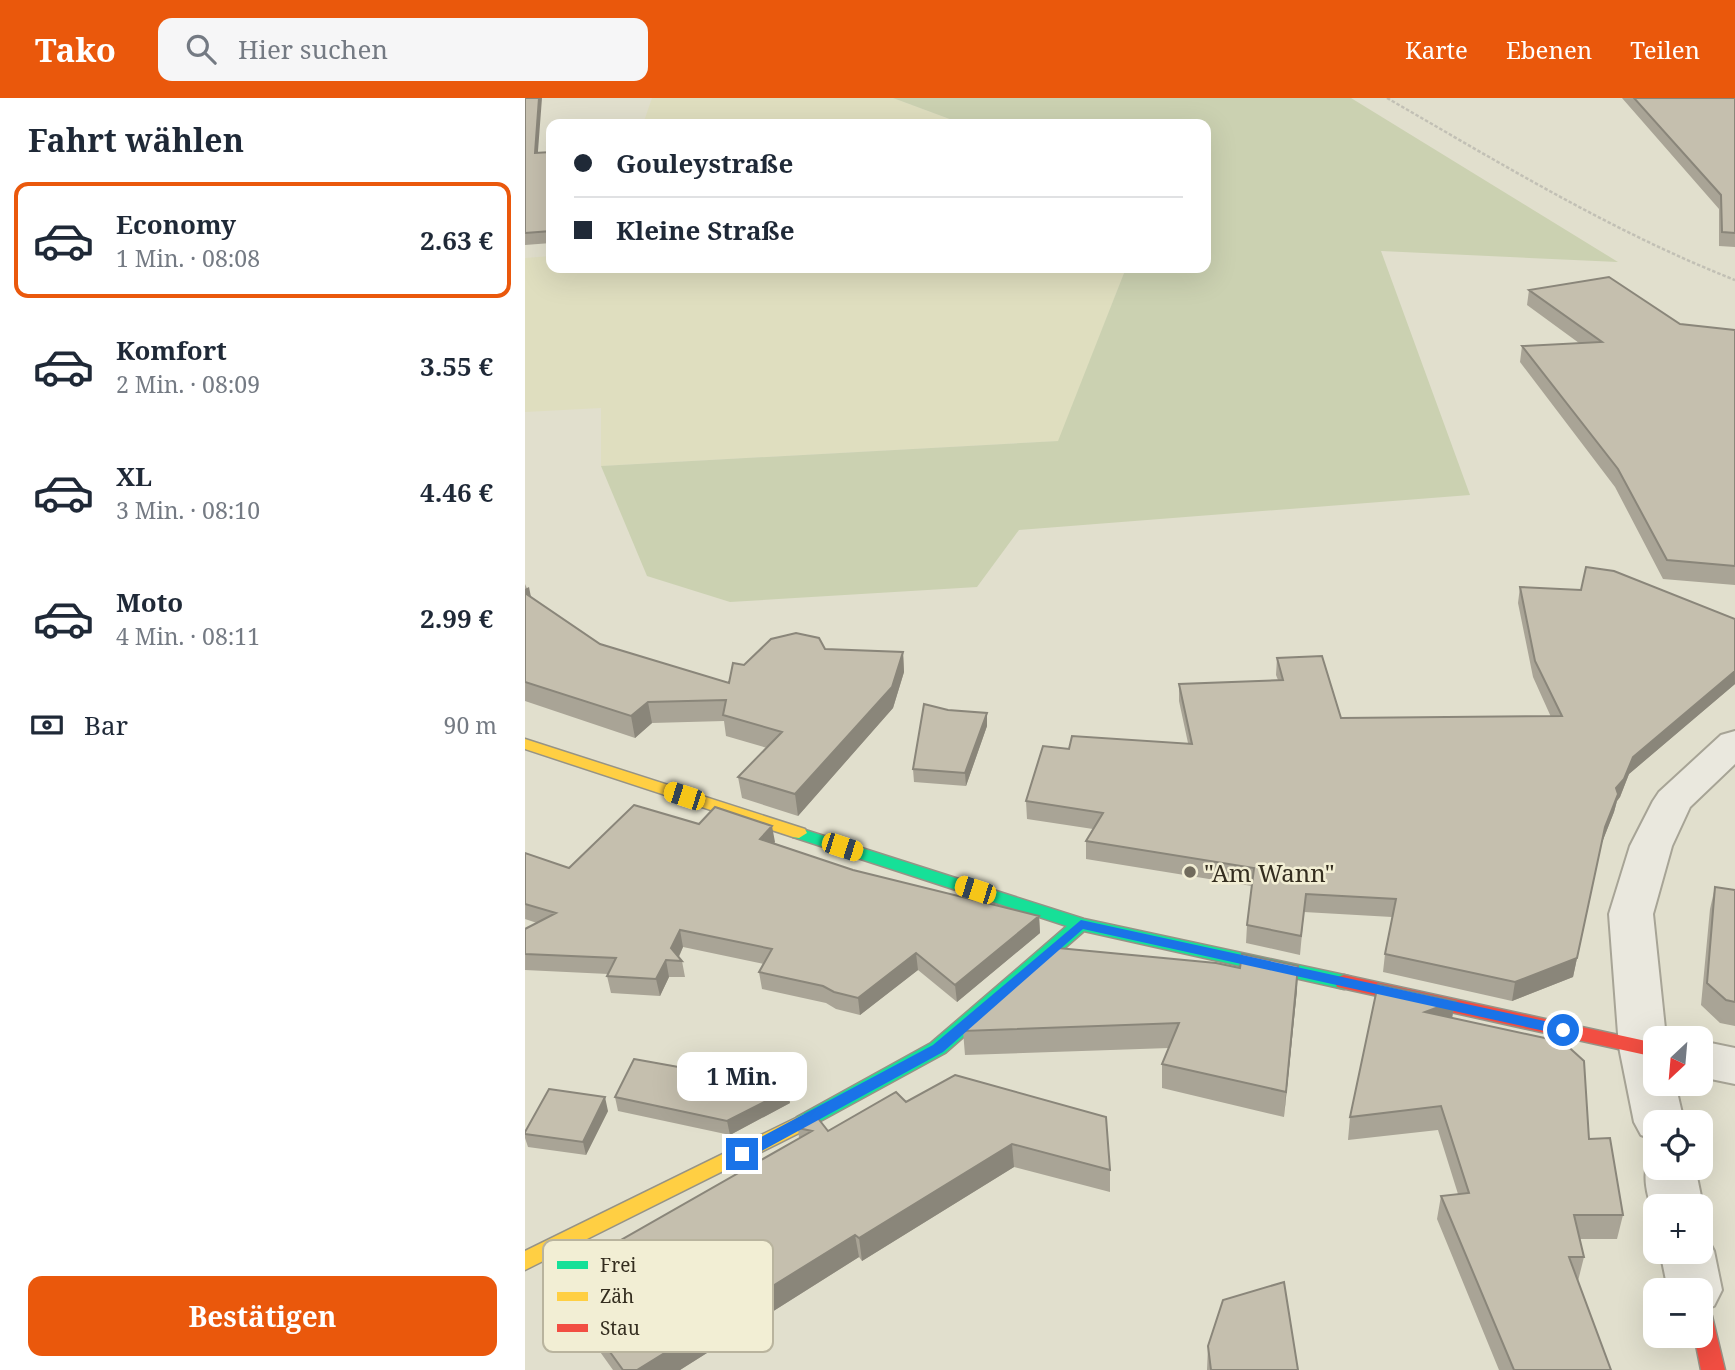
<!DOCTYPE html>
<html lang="de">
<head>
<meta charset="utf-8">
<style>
  :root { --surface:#fff; --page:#f6f6f7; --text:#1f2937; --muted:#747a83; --line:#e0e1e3; --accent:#ea580c }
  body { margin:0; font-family:"Noto Serif",serif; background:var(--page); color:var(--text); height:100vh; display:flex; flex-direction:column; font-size:26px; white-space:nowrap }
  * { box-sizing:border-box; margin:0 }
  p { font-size:23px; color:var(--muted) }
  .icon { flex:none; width:38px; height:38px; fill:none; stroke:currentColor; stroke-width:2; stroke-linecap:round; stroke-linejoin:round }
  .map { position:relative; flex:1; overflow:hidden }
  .side { display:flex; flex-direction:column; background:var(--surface); width:525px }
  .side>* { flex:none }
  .top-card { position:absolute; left:21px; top:21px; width:665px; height:154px; border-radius:14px; box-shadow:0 7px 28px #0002; display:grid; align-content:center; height:154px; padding:0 28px; background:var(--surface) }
  .needle { width:46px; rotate:206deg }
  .buttons { position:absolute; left:1118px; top:928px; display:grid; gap:14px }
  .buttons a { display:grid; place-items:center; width:70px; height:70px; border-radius:14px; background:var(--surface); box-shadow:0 7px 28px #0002; font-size:35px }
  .end { position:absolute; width:32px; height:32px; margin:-16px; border:9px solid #1a73e8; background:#fff; box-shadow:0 0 0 4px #fff }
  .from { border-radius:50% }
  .bubble { position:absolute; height:49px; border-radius:14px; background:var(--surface); box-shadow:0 7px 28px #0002; font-size:23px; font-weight:700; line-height:49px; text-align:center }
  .car { position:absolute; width:21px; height:42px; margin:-21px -10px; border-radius:9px; box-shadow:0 0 5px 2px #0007; background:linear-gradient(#f5c518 24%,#345 0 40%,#f5c518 0 76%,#345 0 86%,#f5c518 0) }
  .top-card b { display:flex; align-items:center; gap:24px; height:66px; font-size:26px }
  .top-card b+b { border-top:2px solid var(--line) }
  .top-card i { width:18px; height:18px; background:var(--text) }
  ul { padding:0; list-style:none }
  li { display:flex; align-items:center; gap:21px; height:116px; margin:0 14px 10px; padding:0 14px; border:4px solid transparent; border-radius:14px }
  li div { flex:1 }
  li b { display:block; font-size:26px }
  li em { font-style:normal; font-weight:700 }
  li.current { border-color:var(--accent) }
  li>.icon { width:63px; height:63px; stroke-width:1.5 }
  h2 { padding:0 28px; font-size:32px; line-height:84px }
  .pay { display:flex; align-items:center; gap:18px; height:77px; padding:0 28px; font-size:26px }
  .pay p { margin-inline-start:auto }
  .button { display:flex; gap:14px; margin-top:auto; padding:14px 28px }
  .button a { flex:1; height:80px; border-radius:14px; background:var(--accent); color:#fff; font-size:28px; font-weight:700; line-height:80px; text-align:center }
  header { display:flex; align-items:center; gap:42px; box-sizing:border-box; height:98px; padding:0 35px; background:var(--accent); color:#fff }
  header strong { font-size:33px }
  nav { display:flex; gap:38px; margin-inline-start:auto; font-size:24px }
  .search { width:490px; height:63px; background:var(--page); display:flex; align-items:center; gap:18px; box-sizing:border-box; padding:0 24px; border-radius:14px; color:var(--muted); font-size:26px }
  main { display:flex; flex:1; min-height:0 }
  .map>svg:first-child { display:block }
  .farmland { fill:#dfdebf }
  .green { fill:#cbd1b1 }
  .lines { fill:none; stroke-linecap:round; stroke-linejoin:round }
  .street-casing { stroke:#a7a496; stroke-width:4 }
  .fast-casing { stroke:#969386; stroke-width:3 }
  .slow-casing { stroke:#969386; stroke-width:3 }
  .jam-casing { stroke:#969386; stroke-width:3 }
  .path { stroke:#c2c0b5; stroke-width:2.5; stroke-dasharray:3.5 2; stroke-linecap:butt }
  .street { fill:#eae8de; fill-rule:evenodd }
  .fast { fill:#16e098; fill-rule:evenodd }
  .slow { fill:#ffcf43; fill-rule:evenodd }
  .jam { fill:#f24e42; fill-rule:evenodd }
  .wall { fill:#a9a496 }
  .shaded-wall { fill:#8a867a }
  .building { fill:#c5bfae; stroke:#8a867a; stroke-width:2 }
  .route { fill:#1a73e8 }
  .poi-dot { fill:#716b5c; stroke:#f2eed4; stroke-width:2.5 }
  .labels { text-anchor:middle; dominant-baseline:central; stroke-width:5; stroke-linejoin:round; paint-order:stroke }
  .poi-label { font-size:24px; fill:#342d1f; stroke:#f2eed4; text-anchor:start }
  .key { fill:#f2eed4; stroke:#b9b49e; stroke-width:2 }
  .key-label { font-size:19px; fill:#342d1f }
</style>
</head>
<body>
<header>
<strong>Tako</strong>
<div class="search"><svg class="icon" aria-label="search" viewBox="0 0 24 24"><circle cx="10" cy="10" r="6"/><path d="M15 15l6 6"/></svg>Hier suchen</div>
<nav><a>Karte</a><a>Ebenen</a><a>Teilen</a></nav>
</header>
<main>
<section class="side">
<h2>Fahrt wählen</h2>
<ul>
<li class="current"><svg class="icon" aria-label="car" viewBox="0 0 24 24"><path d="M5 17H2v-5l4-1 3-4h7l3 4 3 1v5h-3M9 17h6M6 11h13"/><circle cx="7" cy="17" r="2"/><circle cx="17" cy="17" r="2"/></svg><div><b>Economy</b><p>1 Min. · 08:08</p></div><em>2.63 €</em></li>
<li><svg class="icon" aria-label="car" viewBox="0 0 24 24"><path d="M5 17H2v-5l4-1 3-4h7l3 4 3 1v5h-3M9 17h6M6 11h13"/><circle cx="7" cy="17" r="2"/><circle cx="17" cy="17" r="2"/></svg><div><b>Komfort</b><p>2 Min. · 08:09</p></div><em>3.55 €</em></li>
<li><svg class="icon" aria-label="car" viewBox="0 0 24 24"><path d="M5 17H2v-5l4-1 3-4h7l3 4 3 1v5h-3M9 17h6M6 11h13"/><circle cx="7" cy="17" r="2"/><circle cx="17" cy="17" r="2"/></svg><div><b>XL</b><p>3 Min. · 08:10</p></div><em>4.46 €</em></li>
<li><svg class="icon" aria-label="car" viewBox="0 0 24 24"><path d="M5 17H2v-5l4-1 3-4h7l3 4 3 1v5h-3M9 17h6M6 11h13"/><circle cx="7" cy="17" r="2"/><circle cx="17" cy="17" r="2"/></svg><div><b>Moto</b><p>4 Min. · 08:11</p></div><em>2.99 €</em></li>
</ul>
<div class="pay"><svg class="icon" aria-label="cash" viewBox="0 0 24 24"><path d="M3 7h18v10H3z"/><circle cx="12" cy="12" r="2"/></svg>Bar<p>90 m</p></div>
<div class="button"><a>Bestätigen</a></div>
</section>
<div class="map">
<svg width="1210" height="1272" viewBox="0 0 1210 1272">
  <rect width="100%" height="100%" fill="#e1dfcd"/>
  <path class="farmland" d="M 127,0 L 368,0 L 438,26 L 118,26 Z
    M 26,158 L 26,170 L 601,170 L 534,343 L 76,368 L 76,310 L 0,314 L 0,160 Z"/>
  <path class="green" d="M 368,0 L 826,0 L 1093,164 L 856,153 L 945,397 L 494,432 L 452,489 L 205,504 L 122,478 L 76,368 L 533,343 L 601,170 L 681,170 L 681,26 L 438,26 Z"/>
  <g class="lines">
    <g class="street-casing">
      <path id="street" d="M 1210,633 L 1210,666 L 1165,709 L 1147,748 L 1128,816 L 1141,940 L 1130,940 L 1130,985 L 1150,985 L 1159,1024 L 1130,1024 L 1130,1042 L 1116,1037 L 1109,1024 L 1094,949 L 1084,816 L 1105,748 L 1128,703 L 1134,694 L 1196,637 Z
        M 1176,943 L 1210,950 L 1210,986 L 1176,979 Z
        M 1130,1053 L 1130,1069 L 1170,1069 L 1178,1108 L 1176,1112 L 1176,1108 L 1130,1108 L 1130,1117 C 1121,1098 1116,1074 1126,1055 Z
        M 1176,1136 L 1181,1138 L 1189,1153 L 1197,1192 L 1189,1208 L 1176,1213 L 1176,1192 L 1143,1192 L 1135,1153 L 1176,1153 Z"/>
    </g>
    <g class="fast-casing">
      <path id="fast" d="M 274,730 L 559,821 L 819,877 L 826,879 L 828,884 L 826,889 L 819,891 L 559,833 L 420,955 L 279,1032 L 272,1029 L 269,1024 L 272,1019 L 406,945 L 542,828 L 268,739 L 266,735 L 268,731 Z"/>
    </g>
    <g class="slow-casing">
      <path id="slow" d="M 0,641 L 280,731 L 282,735 L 274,740 L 268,739 L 0,651 Z
        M 279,1016 L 286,1019 L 289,1024 L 286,1029 L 0,1172 L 0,1153 Z"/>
    </g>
    <g class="jam-casing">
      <path id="jam" d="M 819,877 L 1130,945 L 1130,959 L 812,889 L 810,884 L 812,879 Z
        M 1176,1208 L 1184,1211 L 1187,1218 L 1200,1272 L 1176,1272 L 1169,1237 L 1176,1237 Z"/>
    </g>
    <path class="path" d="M 862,0 C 975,65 1088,134 1210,182"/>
    <use href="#street" class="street"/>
    <use href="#fast" class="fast"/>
    <use href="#slow" class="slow"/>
    <use href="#jam" class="jam"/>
  </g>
  <path class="wall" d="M 0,0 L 13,55 L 26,54 L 26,145 L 0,147 Z
    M 1097,0 L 1210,0 L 1210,149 L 1194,148 L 1194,111 Z
    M 1004,192 L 1155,226 L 1210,232 L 1210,487 L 1138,481 L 1090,389 L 995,264 L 997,248 L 1054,245 L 1002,207 Z
    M 0,486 L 6,499 L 75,546 L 204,585 L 219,567 L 300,551 L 378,554 L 379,574 L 368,610 L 273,718 L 217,700 L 213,679 L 242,650 L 201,638 L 199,623 L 127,625 L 110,640 L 0,603 Z
    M 995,489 L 1210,521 L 1210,586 L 1104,676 L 1095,699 L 1092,703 L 1089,714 L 1076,747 L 1048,879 L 987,903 L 858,874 L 860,856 L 867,819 L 779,814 L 775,857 L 721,845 L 722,827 L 727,788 L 561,761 L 561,743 L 568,731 L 502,721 L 501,703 L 544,651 L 663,645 L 654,603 L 654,586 L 753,582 L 751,577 L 752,560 L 816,620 L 1026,619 L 1008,579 L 993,505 Z
    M 423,612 L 462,628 L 441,688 L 389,684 L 388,671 Z
    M 174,726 L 250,744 L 249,745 L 328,772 L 514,818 L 515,835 L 432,904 L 393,872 L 335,917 L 311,911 L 301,905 L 237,891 L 234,874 L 239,866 L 158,849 L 154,859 L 157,863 L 160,879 L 144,879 L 135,898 L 86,895 L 82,878 L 83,876 L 0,872 L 0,831 L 12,825 L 0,821 L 0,755 L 44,770 Z
    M 1190,789 L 1210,792 L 1210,928 L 1195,925 L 1176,907 L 1185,811 Z
    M 772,892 L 759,1019 L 637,990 L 637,966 L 644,950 L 440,957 L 438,933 Z
    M 930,903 L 927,920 L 1064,1041 L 1098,1117 L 1092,1141 L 1055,1141 L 1059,1159 L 1053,1183 L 1086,1272 L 974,1272 L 912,1121 L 916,1098 L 933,1096 L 913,1032 L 823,1042 L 825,1019 Z
    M 231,983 L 265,1005 L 205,1037 L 93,1013 L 90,999 Z
    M 381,1004 L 585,1072 L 585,1094 L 489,1069 L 337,1163 L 334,1159 L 155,1272 L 88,1272 L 38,1202 L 31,1179 L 274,1040 L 273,1030 L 303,1033 Z
    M 83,1013 L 61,1057 L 3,1049 L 0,1040 L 0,1034 Z
    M 683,1248 L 773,1272 L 682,1272 Z"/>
  <path class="shaded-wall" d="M 14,0 L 17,0 L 12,66 L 10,55 Z
    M 4,489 L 8,509 L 0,510 L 0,491 Z
    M 378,554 L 379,574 L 368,610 L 273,718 L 270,696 Z
    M 1210,573 L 1210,586 L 1104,676 L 1095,699 L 1092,703 L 1089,714 L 1076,747 L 1048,879 L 987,903 L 990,884 L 1080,729 L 1091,690 L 1108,659 Z
    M 123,604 L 127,625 L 110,640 L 106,618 Z
    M 462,615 L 462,628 L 441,688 L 440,675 Z
    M 247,728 L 250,744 L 238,757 L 235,741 Z
    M 514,818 L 515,835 L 432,904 L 430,887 Z
    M 155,832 L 158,849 L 152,862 L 146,850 Z
    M 391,855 L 393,872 L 335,917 L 333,900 Z
    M 141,862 L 144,879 L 135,898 L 131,881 Z
    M 773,868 L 772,892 L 759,1019 L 761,994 Z
    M 930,903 L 926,926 L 900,914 Z
    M 263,992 L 265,1005 L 205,1037 L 202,1023 Z
    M 80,999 L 83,1013 L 61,1057 L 58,1044 Z
    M 487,1046 L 489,1069 L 337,1163 L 334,1140 Z
    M 330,1137 L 334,1159 L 155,1272 L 112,1272 Z"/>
  <path class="building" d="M 0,0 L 14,0 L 10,55 L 26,54 L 26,133 L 0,135 Z
    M 1109,0 L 1210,0 L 1210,135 L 1197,134 L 1196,97 Z
    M 1084,179 L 1155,226 L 1210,232 L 1210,468 L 1142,462 L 1093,371 L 997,248 L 1077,244 L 1004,192 Z
    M 1061,469 L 1089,473 L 1210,521 L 1210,573 L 1108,659 L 1099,681 L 1091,690 L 1093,696 L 1080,729 L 1052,860 L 990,884 L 860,856 L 871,801 L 781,796 L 776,838 L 722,827 L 729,770 L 561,743 L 578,715 L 501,703 L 518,648 L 544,651 L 547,638 L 667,646 L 654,586 L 758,582 L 752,560 L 797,558 L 816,620 L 1037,618 L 1010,563 L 995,489 L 1056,492 Z
    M 0,495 L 75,546 L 204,585 L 208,565 L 219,567 L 246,541 L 271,535 L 294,540 L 300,551 L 378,554 L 367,589 L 270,696 L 213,679 L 257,634 L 198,617 L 201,602 L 123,604 L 106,618 L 0,584 Z
    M 399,606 L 423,612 L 462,615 L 440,675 L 388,671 Z
    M 109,707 L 174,726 L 190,709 L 247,728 L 235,741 L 328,772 L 514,818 L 430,887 L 391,855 L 333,900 L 309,894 L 298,888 L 234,874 L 247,851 L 155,832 L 146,850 L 157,863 L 141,862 L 131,881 L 82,878 L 91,860 L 0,856 L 0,831 L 31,815 L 0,806 L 0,755 L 44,770 Z
    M 1190,789 L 1210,792 L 1210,904 L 1201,902 L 1182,885 Z
    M 533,850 L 691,865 L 715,870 L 717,856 L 773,868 L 761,994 L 637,966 L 654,925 L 438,933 Z
    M 853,886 L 930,903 L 900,914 L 1038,944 L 1059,963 L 1064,1041 L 1085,1040 L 1098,1117 L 1049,1117 L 1059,1159 L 1044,1159 L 1086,1272 L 989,1272 L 916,1098 L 944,1095 L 916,1008 L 825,1019 Z
    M 109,961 L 231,983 L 247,973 L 263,992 L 202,1023 L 90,999 Z
    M 430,977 L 581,1019 L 585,1072 L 487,1046 L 334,1140 L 330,1137 L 112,1272 L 98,1272 L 31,1179 L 287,1033 L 273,1030 L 292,1019 L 303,1033 L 371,994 L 381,1004 Z
    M 24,991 L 80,999 L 58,1044 L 0,1036 L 0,1034 Z
    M 759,1184 L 773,1272 L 686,1272 L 683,1248 L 698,1202 Z"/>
  <path class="route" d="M 556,822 L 1038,927 L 1045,932 L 1038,937 L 558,831 L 418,954 L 222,1061 L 212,1061 L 210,1056 L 212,1052 L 408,947 Z"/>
  <circle class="poi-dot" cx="665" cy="774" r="7"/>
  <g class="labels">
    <g class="poi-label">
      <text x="679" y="774">"Am Wann"</text>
    </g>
  </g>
  <rect x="18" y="1142" width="230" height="112" rx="10" class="key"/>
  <rect x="32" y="1163" width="31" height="8" fill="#16e098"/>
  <rect x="32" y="1194" width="31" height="9" fill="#ffcf43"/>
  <rect x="32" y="1226" width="31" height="8" fill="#f24e42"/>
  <g class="key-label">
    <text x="75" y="1174">Frei</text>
    <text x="75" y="1205">Zäh</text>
    <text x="75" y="1237">Stau</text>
  </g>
</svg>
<div class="buttons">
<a><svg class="needle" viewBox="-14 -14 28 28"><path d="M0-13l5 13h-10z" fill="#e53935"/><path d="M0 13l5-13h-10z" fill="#747a83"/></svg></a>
<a><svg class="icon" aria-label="locate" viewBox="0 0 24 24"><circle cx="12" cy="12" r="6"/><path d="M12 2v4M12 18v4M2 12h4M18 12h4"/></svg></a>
<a>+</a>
<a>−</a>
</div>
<i class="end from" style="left:1038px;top:932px"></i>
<i class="end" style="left:217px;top:1056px"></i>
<div class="bubble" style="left:152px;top:954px;width:130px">1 Min.</div>
<i class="car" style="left:159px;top:698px;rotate:288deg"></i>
<i class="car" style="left:317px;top:749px;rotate:108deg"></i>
<i class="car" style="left:450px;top:792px;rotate:288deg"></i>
<div class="top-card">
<b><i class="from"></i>Gouleystraße</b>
<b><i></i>Kleine Straße</b>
</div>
</div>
</main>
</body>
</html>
